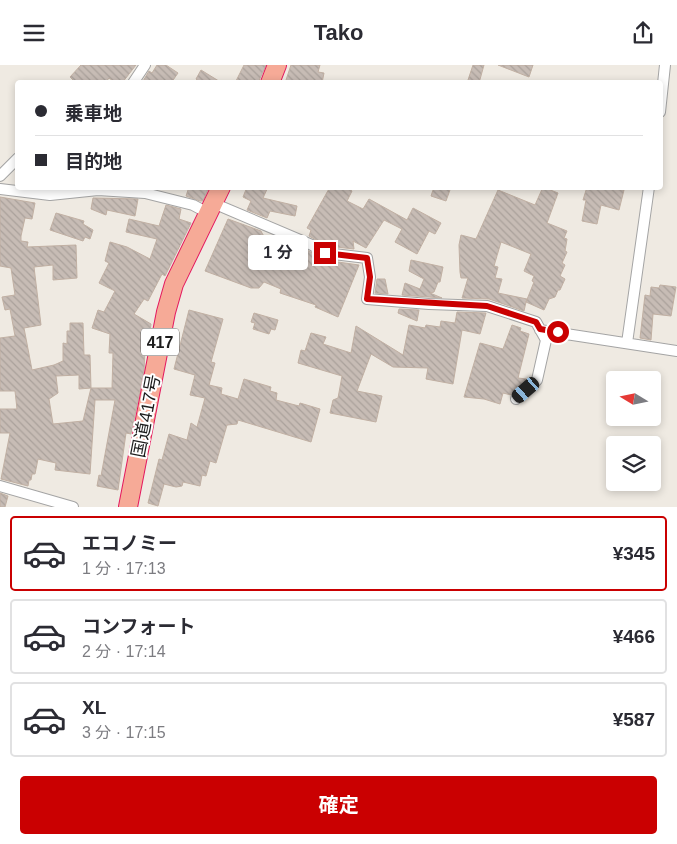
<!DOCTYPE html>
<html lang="ja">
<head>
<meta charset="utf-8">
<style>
  :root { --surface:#fff; --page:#f2f2f3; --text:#2b2b33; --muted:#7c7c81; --line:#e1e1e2; --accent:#ca0001 }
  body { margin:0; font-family:Arial,"Noto Sans JP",sans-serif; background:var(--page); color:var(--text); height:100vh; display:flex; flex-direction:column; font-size:19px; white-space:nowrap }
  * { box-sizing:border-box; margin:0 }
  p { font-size:16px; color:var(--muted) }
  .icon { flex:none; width:28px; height:28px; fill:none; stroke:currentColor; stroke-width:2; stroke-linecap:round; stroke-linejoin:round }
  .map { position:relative; height:442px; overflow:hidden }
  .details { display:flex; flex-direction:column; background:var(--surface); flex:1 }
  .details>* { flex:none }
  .guide { position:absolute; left:15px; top:15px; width:648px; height:110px; border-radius:5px; box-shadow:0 2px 8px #0003; display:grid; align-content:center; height:110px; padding:0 20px; background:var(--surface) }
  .needle { width:32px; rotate:280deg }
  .controls { position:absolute; left:606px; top:306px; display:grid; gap:10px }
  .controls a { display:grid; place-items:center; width:55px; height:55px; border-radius:5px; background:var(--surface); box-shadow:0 2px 8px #0003; font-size:25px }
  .end { position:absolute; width:22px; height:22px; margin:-11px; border:6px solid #ca0001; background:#fff; box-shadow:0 0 0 2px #fff }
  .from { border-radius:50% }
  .bubble { position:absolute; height:35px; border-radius:5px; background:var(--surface); box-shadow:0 2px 8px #0003; font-size:16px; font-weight:700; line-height:35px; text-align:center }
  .car { position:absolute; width:15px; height:30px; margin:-15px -8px; border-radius:6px; box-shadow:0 0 4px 1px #0007; background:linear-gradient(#222 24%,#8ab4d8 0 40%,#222 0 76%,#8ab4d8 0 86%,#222 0) }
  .guide b { display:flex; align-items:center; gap:18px; height:48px; font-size:19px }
  .guide b+b { border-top:1px solid var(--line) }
  .guide i { width:12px; height:12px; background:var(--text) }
  ul { padding:9px 0 0; list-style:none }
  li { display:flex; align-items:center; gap:15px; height:75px; margin:0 10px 8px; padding:0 10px; border:2px solid var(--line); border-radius:5px }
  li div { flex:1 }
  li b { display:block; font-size:19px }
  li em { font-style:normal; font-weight:700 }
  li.active { border-color:var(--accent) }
  li>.icon { width:45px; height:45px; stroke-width:1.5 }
  .action { display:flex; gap:10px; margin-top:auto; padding:10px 20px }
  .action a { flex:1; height:58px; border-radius:5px; background:var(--accent); color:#fff; font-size:20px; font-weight:700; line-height:58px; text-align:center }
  header { display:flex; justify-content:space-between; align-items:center; height:65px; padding:0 20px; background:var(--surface); font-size:22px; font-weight:700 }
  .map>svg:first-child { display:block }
  .building { fill:url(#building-back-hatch); stroke:#c1b0a3; fill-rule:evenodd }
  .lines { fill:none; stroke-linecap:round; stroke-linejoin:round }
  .minor-casing { stroke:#a4a4a4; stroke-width:12 }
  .trunk-casing { stroke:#e4185e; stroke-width:20 }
  .minor { stroke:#fff; stroke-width:10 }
  .trunk { stroke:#f6aa97; stroke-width:18 }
  .route { stroke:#ca0001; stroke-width:6 }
  .labels { text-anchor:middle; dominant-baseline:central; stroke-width:4; stroke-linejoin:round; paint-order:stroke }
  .shield { fill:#fff; stroke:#616161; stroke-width:1 }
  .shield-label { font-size:16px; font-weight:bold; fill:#1d1d1d }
  .street-label { font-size:18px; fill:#1d1d1d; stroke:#fff }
</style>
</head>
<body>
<header><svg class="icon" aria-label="menu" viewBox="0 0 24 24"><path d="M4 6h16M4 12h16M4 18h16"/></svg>Tako<svg class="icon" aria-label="share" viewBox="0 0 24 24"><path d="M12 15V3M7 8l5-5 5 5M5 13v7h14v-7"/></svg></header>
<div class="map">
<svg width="677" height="442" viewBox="0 0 677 442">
  <defs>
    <pattern id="building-back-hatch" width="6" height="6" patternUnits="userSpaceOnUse" patternTransform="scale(1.25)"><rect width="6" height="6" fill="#c7bcb5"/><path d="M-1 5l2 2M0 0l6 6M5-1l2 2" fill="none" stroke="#aaa19b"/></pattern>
  </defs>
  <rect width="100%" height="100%" fill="#efeae2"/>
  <path class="building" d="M 81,0 L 136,0 L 122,18 L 116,18 L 109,13 L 105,18 L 76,18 L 70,12 Z
    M 157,0 L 166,0 L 178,8 L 171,18 L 142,18 L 149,6 L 152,8 Z
    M 244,0 L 266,0 L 258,18 L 235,18 Z
    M 291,0 L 320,0 L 318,7 L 324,8 L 322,18 L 285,18 Z
    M 473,0 L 484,0 L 479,18 L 467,18 Z
    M 498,0 L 533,0 L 529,12 Z
    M 201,5 L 222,18 L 201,18 L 196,14 Z
    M 189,122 L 209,122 L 203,136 L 200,136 L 186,131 Z
    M 247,122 L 268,122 L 263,133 L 297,141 L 295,151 L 270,146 L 267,153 L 247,145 L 251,136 L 243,132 Z
    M 330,122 L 346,122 L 352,126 L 347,136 L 363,144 L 369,134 L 407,155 L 413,143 L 441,158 L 435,169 L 429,166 L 417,189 L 395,177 L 402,164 L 384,155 L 366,183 L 353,176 L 354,184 L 327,181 L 309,171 L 311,165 L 307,163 Z
    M 434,122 L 451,122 L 446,136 L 431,131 Z
    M 543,122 L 558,128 L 547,158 L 567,166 L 564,173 L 567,174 L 565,186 L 567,187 L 562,198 L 565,200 L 560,211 L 565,214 L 560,225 L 558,225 L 555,232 L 549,234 L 544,245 L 526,237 L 524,246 L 489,234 L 462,233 L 468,213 L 461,213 L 460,207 L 459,180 L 461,170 L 476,174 L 498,125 L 535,140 ZM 501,177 L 531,189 L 524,206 L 534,211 L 532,216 L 534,217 L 526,237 L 527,234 L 498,228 L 502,214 L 495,213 L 498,202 L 494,201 Z
    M 587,122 L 624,125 L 619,145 L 601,140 L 597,159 L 582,156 L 586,135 L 583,135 Z
    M 0,132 L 35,138 L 32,154 L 25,153 L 21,171 L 21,176 L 28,177 L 27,182 L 76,180 L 77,213 L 53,215 L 53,200 L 34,202 L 41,260 L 24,263 L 32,305 L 54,300 L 63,296 L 63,278 L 67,279 L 67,266 L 70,266 L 70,258 L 83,258 L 84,290 L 90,290 L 91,323 L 112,323 L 113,288 L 109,288 L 110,269 L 92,263 L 98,245 L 104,247 L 115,226 L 99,218 L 109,198 L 105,196 L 110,177 L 127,182 L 150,194 L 157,174 L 126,167 L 129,154 L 159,161 L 166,140 L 181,144 L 179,154 L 191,158 L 165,211 L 162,209 L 148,236 L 144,234 L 134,249 L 151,259 L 148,283 L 145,283 L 144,307 L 131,369 L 126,368 L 118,425 L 97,421 L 99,410 L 101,411 L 115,335 L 95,335 L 90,409 L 55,405 L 56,398 L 38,394 L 35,409 L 32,409 L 31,415 L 29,415 L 28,421 L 1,414 L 10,368 L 0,368 L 0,344 L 17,344 L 15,326 L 0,326 L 0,273 L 15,271 L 10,244 L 5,245 L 2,232 L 15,230 L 11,203 L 0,201 ZM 79,310 L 79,324 L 91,323 L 83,356 L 53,359 L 49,334 L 58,328 L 56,311 Z
    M 93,133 L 138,134 L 135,151 L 107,145 L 106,150 L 91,144 Z
    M 56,148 L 84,156 L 83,159 L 93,165 L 90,174 L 85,172 L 83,176 L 50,165 Z
    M 228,154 L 261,166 L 263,170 L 281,178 L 309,186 L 324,195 L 359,200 L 338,252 L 315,242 L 316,240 L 280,228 L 281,224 L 264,217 L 259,223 L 251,223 L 205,206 Z
    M 411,195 L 443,202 L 440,217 L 438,217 L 434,227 L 430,228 L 442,233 L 402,230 L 405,218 L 420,224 L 424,214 L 409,206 Z
    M 377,214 L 385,214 L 388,229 L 375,228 Z
    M 660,220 L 676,222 L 671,251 L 653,249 L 651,275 L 640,273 L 645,230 L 650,231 L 651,222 L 659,223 Z
    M 399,244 L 419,245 L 417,256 L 398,248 Z
    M 189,245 L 223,254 L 211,297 L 215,298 L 209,320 L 222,323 L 221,329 L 238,334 L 244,314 L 271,322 L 270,326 L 277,328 L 276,335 L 299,341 L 300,338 L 320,344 L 311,377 L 238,355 L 237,359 L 227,360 L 216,398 L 210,396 L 206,411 L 202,410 L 200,421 L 183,417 L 182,421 L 176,422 L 164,419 L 158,441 L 148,438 L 159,394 L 162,395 L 169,369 L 187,375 L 191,358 L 197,362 L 205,333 L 190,330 L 195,310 L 174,304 Z
    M 457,247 L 486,248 L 480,269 L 462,265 L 453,319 L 426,314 L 428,303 L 393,302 L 371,289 L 357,326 L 382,331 L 376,357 L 330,348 L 333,335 L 338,333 L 342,311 L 298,298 L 301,285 L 305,286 L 311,268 L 326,272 L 323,279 L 351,288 L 356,261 L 403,290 L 409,260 L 425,263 L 426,260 L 440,262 L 441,256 L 455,258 Z
    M 254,248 L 278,255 L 275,265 L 271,264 L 269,269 L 253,264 L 255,258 L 251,257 Z
    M 512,260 L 521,263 L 520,266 L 529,269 L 518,313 L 526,314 L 525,316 L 511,330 L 503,328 L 500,339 L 484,334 L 464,332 L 480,278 L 503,284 Z
    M 0,428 L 8,431 L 5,442 L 0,442 Z"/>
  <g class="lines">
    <g class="minor-casing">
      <path id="minor" d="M 133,18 L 145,0
        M 660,47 L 665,0
        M 0,111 L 18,93
        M 0,124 L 50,130 L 98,125 L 145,128 L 193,140 L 208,148
        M 213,138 L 312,180 L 325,188 L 367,193 L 370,212 L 367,234 L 429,239 L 487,241 L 536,257 L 546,275 L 537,315 L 516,334
        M 540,265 L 677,286
        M 627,278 L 649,122
        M 0,421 L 73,442"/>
    </g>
    <g class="trunk-casing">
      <path id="trunk" d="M 270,18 L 277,0
        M 128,442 L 166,247 L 174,219 L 221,122"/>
    </g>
    <use href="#minor" class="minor"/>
    <use href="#trunk" class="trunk"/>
  </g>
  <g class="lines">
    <path class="route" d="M 325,188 L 367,193 L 370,212 L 367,234 L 487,241 L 536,257 L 540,264 L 558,267"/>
  </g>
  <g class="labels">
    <rect class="shield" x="141" y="263.5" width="38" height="27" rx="4"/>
    <g class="shield-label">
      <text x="160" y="277">417</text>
    </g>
    <g class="street-label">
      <text transform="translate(146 351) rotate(-79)">国道417号</text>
    </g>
  </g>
</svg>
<div class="controls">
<a><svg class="needle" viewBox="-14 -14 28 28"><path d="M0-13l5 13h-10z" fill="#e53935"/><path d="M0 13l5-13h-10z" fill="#7c7c81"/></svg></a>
<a><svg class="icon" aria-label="layers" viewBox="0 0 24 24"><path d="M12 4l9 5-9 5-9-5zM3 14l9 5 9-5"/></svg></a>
</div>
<i class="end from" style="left:558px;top:267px"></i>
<i class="end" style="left:325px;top:188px"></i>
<div class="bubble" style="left:248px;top:170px;width:60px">1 分</div>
<i class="car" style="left:526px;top:325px;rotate:229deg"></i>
<div class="guide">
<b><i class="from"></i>乗車地</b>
<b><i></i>目的地</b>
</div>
</div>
<section class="details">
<ul>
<li class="active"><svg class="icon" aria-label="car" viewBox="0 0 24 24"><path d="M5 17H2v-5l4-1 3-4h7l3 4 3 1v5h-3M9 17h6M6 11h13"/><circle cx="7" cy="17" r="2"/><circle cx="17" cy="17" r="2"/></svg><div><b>エコノミー</b><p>1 分 · 17:13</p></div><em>¥345</em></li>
<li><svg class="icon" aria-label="car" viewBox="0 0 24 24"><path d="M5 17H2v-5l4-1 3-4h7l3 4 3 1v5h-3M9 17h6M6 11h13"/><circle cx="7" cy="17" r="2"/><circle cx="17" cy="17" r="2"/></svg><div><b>コンフォート</b><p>2 分 · 17:14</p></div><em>¥466</em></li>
<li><svg class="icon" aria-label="car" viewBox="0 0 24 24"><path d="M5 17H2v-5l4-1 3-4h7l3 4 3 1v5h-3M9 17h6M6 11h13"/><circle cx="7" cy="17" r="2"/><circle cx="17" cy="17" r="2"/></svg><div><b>XL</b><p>3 分 · 17:15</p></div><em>¥587</em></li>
</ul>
<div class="action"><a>確定</a></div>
</section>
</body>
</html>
